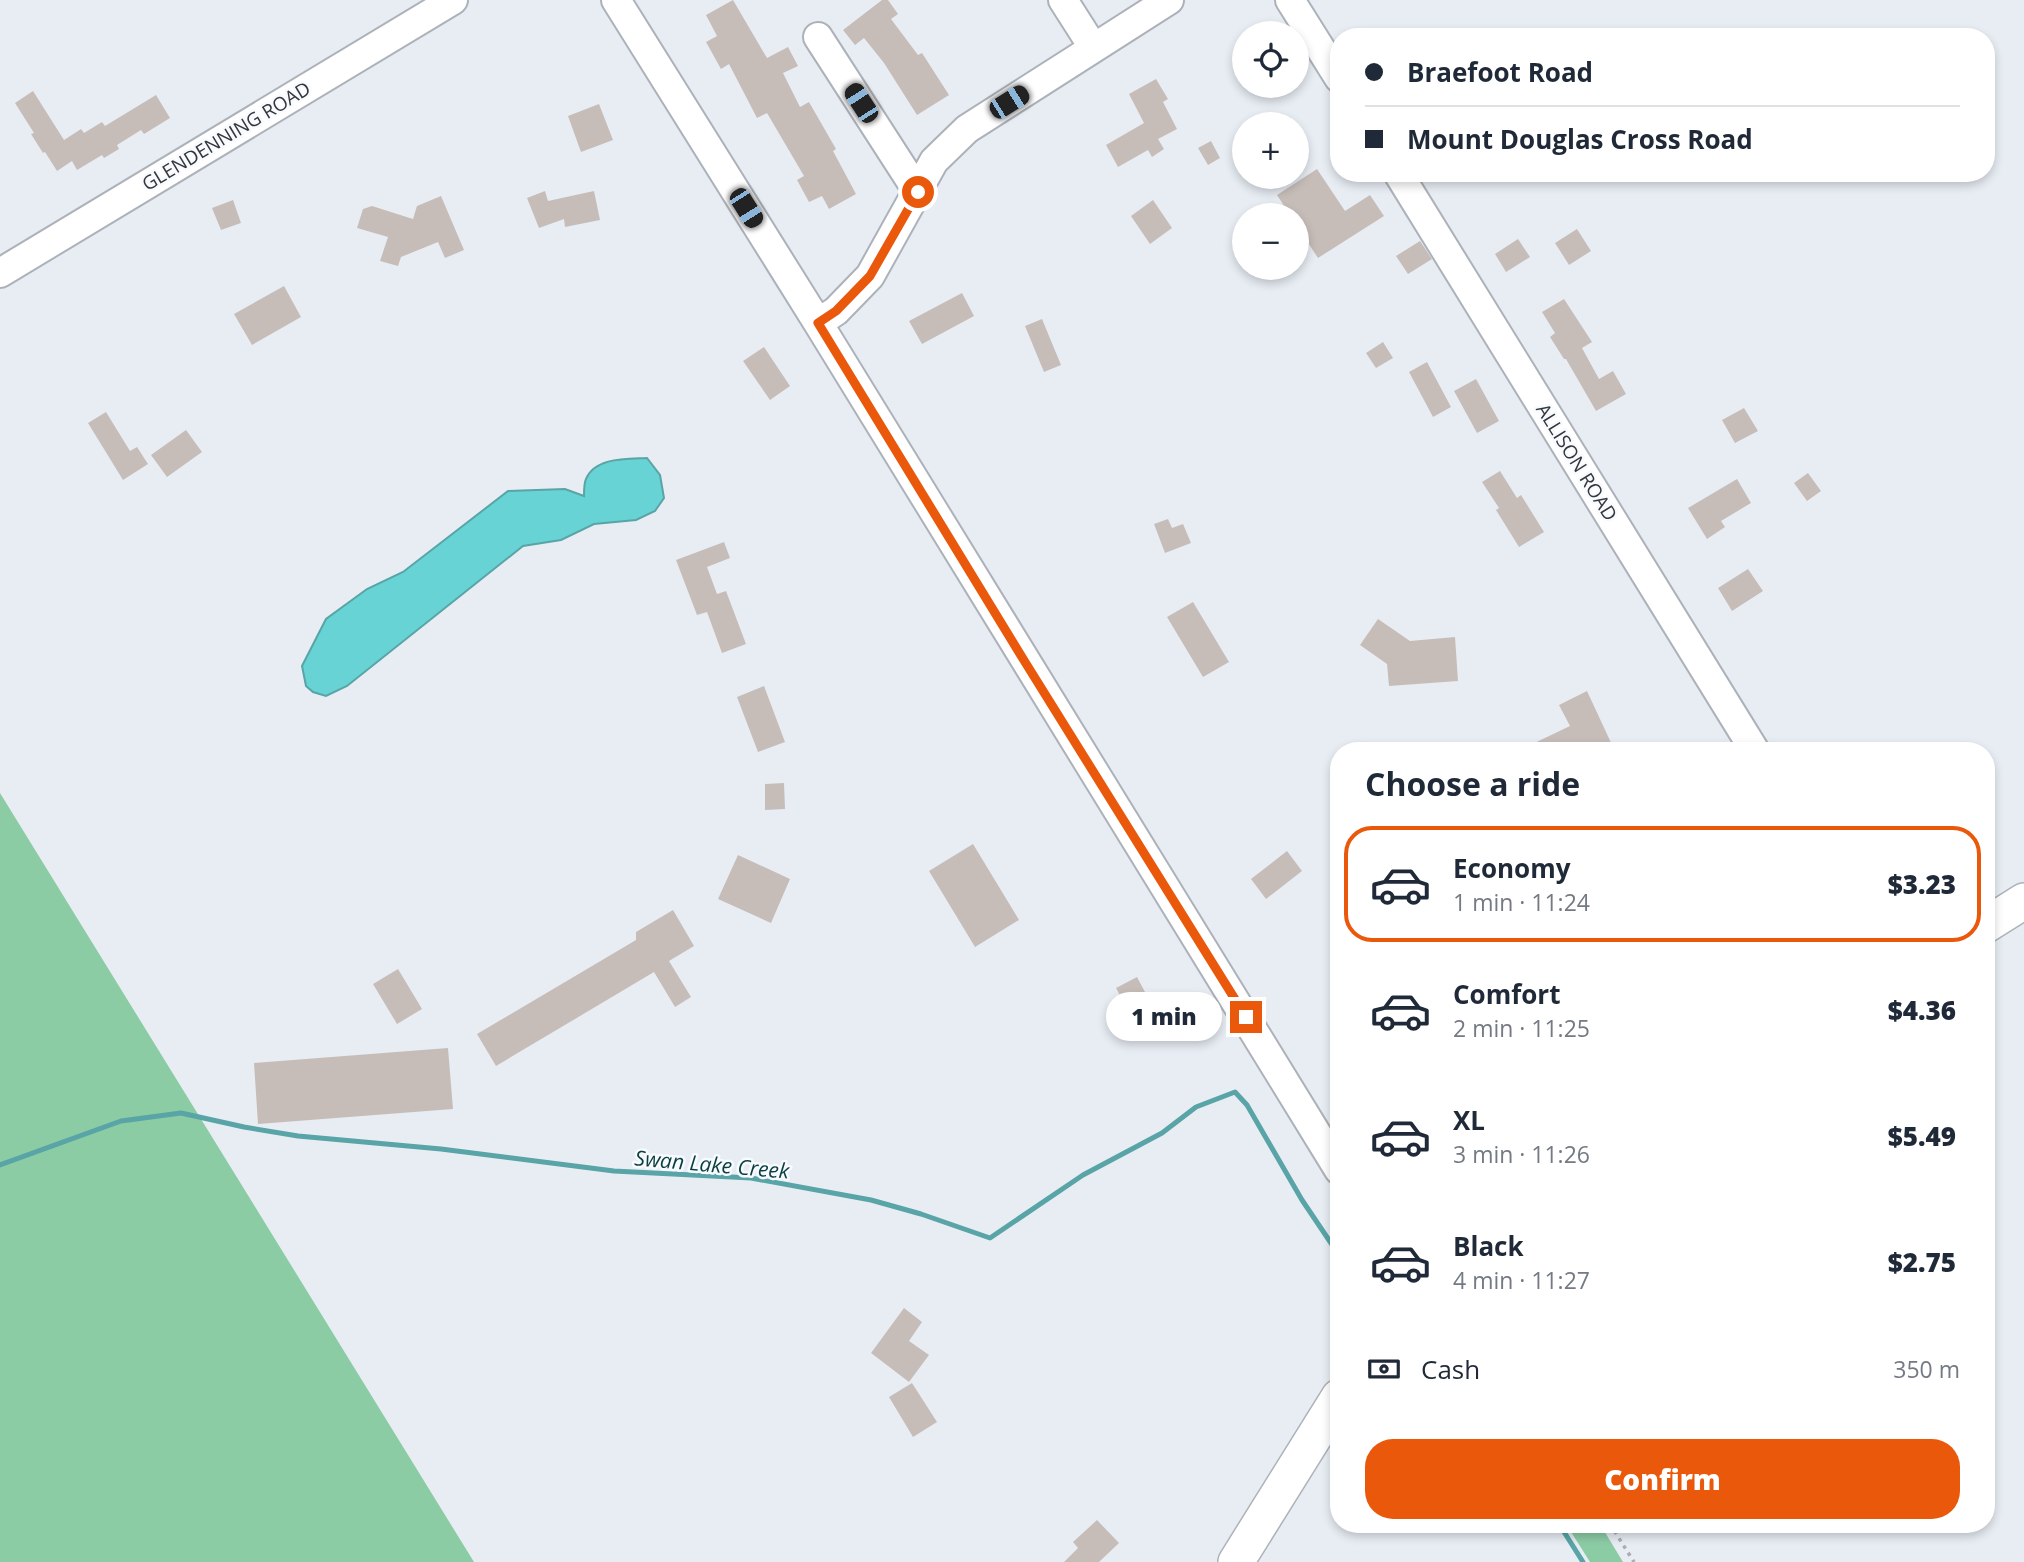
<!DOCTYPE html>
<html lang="en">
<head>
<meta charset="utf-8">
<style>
  :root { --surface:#fff; --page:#f6f6f7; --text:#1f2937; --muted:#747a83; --line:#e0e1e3; --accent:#ea580c }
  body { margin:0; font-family:"Open Sans",sans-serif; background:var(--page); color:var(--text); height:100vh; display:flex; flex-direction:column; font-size:26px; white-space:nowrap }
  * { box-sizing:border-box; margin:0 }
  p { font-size:23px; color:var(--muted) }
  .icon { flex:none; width:38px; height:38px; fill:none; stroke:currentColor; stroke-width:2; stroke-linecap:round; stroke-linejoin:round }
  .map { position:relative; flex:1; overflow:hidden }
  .panel { position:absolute; left:1330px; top:742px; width:665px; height:791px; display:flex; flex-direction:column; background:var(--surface); border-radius:28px; box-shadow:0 4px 10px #0003 }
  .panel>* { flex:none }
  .hud { position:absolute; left:1330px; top:28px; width:665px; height:154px; border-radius:28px; box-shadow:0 4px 10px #0003; display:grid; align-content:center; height:154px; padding:0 35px; background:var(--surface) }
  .tools { position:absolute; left:1232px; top:21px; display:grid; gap:14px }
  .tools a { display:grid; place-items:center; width:77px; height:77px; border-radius:50%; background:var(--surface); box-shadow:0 4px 10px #0003; font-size:35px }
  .end { position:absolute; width:32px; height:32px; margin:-16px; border:9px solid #ea580c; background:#fff; box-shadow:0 0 0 4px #fff }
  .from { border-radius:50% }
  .bubble { position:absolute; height:49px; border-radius:24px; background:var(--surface); box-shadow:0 4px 10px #0003; font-size:23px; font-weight:800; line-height:49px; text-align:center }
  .car { position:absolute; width:21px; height:42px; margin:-21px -10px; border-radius:9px; box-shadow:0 0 5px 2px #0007; background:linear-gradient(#222 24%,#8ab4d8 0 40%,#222 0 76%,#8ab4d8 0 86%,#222 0) }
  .hud b { display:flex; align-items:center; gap:24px; height:66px; font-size:26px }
  .hud b+b { border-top:2px solid var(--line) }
  .hud i { width:18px; height:18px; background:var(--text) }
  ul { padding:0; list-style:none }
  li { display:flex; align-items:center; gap:21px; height:116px; margin:0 14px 10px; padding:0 21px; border:4px solid transparent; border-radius:28px }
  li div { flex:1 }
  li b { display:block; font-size:26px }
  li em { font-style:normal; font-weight:800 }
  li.active { border-color:var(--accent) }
  li>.icon { width:63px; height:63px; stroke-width:1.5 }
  h2 { padding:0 35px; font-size:32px; line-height:84px }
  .pay { display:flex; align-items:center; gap:18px; height:77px; padding:0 35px; font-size:26px }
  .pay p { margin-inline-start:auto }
  .button { display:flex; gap:14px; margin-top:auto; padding:14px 35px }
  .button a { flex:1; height:80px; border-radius:28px; background:var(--accent); color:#fff; font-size:28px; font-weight:800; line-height:80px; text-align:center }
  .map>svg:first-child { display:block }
  .green { fill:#8ccca5 }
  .water { fill:#68d3d4; stroke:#59a4a6; stroke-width:2 }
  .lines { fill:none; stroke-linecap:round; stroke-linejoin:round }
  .stream { stroke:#59a4a6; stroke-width:5 }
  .building { fill:#c6bdb9 }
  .minor-casing { stroke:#adb2ba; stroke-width:32 }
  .major-casing { stroke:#adb2ba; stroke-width:38 }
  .path { stroke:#aaaeb3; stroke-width:3.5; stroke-dasharray:3.5 5; stroke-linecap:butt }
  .minor { stroke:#fff; stroke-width:28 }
  .major { stroke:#fff; stroke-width:35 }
  .route { stroke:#ea580c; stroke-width:9 }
  .labels { text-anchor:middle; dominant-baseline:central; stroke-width:5; stroke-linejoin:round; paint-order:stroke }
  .street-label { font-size:19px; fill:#353639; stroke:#f7fafe }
  .water-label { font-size:21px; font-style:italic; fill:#0b3e3f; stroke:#f7fafe }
</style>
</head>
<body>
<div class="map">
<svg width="2024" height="1562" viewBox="0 0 2024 1562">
  <rect width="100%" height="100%" fill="#e8edf4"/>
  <path class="green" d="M 0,793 L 474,1562 L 0,1562 Z
    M 1566,1524 L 1600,1524 L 1623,1562 L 1590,1562 Z"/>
  <path class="water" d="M 647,458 L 660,475 L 664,498 L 655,511 L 636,520 L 594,524 L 561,540 L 523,546 L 347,686 L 326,696 L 313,692 L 306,686 L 302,666 L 326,619 L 367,589 L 403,572 L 508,491 L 565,489 L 584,496 C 584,491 584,483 586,479 C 595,457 627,459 647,458 Z"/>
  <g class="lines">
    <path class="stream" d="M 0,1165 L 121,1121 L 181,1113 L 244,1127 L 298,1136 L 441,1149 L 614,1171 L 751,1178 L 871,1200 L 921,1214 L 990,1238 L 1083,1175 L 1162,1133 L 1196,1107 L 1235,1092 L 1247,1105 L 1302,1200 L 1339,1255
      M 1559,1524 L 1583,1562"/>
  </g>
  <path class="building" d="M 733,0 L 767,58 L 788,47 L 798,66 L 783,73 L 800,107 L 809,102 L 836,149 L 833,151 L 856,194 L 829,209 L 822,196 L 809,202 L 797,180 L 804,176 L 767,113 L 757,118 L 729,64 L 721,69 L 706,42 L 717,36 L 706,15 Z
    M 882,0 L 888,0 L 898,14 L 891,19 L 918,55 L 922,53 L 949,95 L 917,115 L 884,63 L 864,38 L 855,45 L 843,30 Z
    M 1156,79 L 1168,99 L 1163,102 L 1177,129 L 1158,139 L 1164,149 L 1152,157 L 1148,150 L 1118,167 L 1106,145 L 1144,123 L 1129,94 Z
    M 33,91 L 64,140 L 81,129 L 84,133 L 102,122 L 105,126 L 156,95 L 170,118 L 144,134 L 141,130 L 117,145 L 119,149 L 104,158 L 102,155 L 77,170 L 72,161 L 57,171 L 45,152 L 43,153 L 31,134 L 34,133 L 15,103 Z
    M 599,104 L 613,140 L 581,152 L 568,116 Z
    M 1211,141 L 1220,158 L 1208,165 L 1198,148 Z
    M 1317,169 L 1345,211 L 1370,195 L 1384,216 L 1318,258 L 1297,226 L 1297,215 L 1290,215 L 1277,195 Z
    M 545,191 L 548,201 L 594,191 L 600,220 L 565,227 L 564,219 L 539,228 L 527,198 Z
    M 441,196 L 464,250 L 445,258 L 438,242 L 401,257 L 398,266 L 380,261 L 388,237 L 357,228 L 363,209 L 372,206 L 413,219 L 417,206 Z
    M 233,200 L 241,223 L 221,230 L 212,208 Z
    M 1153,200 L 1172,228 L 1150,244 L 1131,216 Z
    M 1577,229 L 1591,251 L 1569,265 L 1555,243 Z
    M 1518,239 L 1530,257 L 1506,272 L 1495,254 Z
    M 1420,241 L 1432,259 L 1408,274 L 1396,256 Z
    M 284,286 L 301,317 L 252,345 L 234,314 Z
    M 962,293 L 974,316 L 922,344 L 909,321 Z
    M 1564,299 L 1592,342 L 1582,348 L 1599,379 L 1613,371 L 1626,394 L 1596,411 L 1566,359 L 1564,359 L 1550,337 L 1555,333 L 1542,312 Z
    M 1042,319 L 1061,365 L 1044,372 L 1025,326 Z
    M 1383,342 L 1393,358 L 1376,368 L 1366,353 Z
    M 764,347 L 790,386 L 770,400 L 743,361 Z
    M 1427,362 L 1451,407 L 1433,417 L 1409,372 Z
    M 1476,379 L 1499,421 L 1477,433 L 1454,391 Z
    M 1744,408 L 1758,431 L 1735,443 L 1722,420 Z
    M 106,412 L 130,451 L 137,447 L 148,464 L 123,480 L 88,423 Z
    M 186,430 L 202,452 L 167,477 L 151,455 Z
    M 1500,471 L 1517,498 L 1521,495 L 1544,532 L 1519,547 L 1496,510 L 1499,508 L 1482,482 Z
    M 1808,473 L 1821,491 L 1807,501 L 1794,483 Z
    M 1737,479 L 1751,503 L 1721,521 L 1725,527 L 1707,539 L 1688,508 Z
    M 1168,519 L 1172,528 L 1183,524 L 1191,543 L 1165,553 L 1154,524 Z
    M 724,542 L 730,558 L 707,567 L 717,594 L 726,591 L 746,644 L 722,653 L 707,612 L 697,615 L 676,560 Z
    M 1748,569 L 1763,591 L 1732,611 L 1718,588 Z
    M 1193,602 L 1229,662 L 1203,677 L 1167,617 Z
    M 1378,619 L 1410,641 L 1455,637 L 1458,681 L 1389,686 L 1387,664 L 1360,645 Z
    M 764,686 L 785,742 L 758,752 L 737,697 Z
    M 1587,691 L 1613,747 L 1605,751 L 1518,751 L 1570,726 L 1559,705 Z
    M 784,783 L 785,809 L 765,810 L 765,784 Z
    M 973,844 L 1019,920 L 975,947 L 929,871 Z
    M 1287,851 L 1302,871 L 1266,899 L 1251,879 Z
    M 738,855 L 790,879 L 771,923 L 718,899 Z
    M 673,910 L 694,946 L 669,961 L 691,997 L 675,1007 L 654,972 L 496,1066 L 477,1034 L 636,940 L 636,932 Z
    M 398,969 L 422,1009 L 397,1024 L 373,984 Z
    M 1137,977 L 1153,1007 L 1132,1018 L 1116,988 Z
    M 448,1048 L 453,1109 L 258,1124 L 254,1063 Z
    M 904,1308 L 922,1322 L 909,1341 L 929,1355 L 909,1382 L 871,1353 Z
    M 912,1383 L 937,1422 L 913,1437 L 889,1397 Z
    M 1097,1520 L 1119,1543 L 1099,1562 L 1064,1562 L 1078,1548 L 1073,1542 Z"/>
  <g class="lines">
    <g class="minor-casing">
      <path id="minor" d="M 616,0 L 818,323 L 1339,1170
        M 1063,0 L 1093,47
        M 1290,0 L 1339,78
        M 818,37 L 918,192
        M 1398,173 L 1755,751
        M 0,273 L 453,0
        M 818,323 L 836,311 L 870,276 L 934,161 L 967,129 L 1169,0"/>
    </g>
    <g class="major-casing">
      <path id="major" d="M 1986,925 L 2024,901
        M 1236,1562 L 1339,1397"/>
    </g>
    <path class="path" d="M 1610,1524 L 1634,1562"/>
    <use href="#minor" class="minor"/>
    <use href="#major" class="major"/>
  </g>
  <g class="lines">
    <path class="route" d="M 918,192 L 870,276 L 836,311 L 818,323 L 1025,662 L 1246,1017"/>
  </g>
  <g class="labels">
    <g class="street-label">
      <text transform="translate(226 136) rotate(-31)">GLENDENNING ROAD</text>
      <text transform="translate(1577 462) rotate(58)">ALLISON ROAD</text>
    </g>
    <g class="water-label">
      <text transform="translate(712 1164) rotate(5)">Swan Lake Creek</text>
    </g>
  </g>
</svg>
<div class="tools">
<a><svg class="icon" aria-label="locate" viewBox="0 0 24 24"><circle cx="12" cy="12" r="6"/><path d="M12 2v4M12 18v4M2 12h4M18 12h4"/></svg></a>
<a>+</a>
<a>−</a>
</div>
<i class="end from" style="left:918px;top:192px"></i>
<i class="end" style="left:1246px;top:1017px"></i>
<div class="bubble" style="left:1106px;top:992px;width:116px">1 min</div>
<i class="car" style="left:1009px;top:102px;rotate:58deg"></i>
<i class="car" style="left:861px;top:103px;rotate:327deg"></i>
<i class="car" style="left:746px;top:208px;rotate:148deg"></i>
<div class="hud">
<b><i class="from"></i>Braefoot Road</b>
<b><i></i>Mount Douglas Cross Road</b>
</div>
<section class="panel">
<h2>Choose a ride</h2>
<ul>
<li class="active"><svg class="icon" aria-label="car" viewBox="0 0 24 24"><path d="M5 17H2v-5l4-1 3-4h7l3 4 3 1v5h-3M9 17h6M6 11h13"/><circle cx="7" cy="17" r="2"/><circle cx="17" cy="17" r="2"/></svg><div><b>Economy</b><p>1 min · 11:24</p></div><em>$3.23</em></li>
<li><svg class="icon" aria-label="car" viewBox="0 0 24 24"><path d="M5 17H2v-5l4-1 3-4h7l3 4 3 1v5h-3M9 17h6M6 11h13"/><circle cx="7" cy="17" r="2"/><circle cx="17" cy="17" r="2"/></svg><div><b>Comfort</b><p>2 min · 11:25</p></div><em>$4.36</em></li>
<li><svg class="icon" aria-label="car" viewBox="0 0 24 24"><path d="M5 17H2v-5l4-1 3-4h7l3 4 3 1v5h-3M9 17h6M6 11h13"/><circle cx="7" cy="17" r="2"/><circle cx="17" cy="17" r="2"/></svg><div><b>XL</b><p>3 min · 11:26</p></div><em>$5.49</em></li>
<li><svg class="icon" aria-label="car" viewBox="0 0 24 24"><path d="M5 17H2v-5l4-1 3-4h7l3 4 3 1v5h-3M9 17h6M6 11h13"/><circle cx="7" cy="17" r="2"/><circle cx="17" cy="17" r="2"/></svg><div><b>Black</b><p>4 min · 11:27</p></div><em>$2.75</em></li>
</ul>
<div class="pay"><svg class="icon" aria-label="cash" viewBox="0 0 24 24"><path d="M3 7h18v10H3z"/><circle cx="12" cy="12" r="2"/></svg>Cash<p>350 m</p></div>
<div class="button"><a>Confirm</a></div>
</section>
</div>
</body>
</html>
